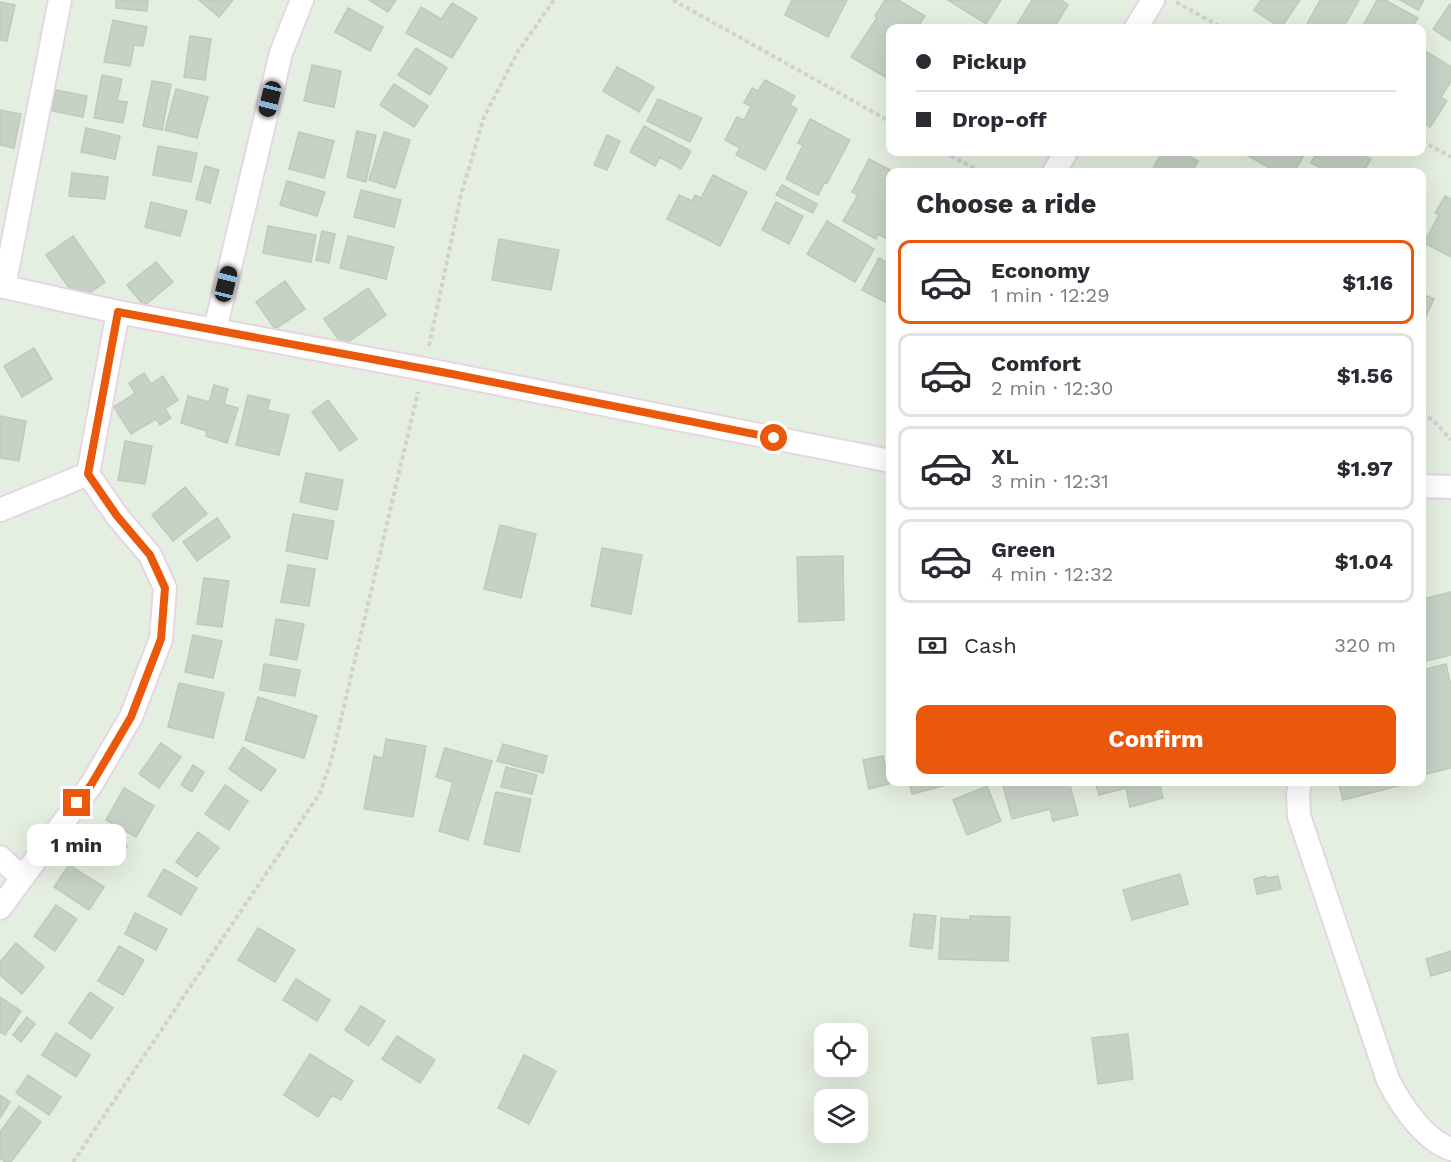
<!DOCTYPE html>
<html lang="en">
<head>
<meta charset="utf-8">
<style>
  :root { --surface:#fff; --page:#f2f2f3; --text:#2b2b33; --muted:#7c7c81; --line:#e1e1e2; --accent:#ea580c }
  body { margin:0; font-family:"Work Sans",sans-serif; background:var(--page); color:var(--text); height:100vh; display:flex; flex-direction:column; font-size:22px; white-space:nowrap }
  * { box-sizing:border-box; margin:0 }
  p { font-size:20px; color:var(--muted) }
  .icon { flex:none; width:33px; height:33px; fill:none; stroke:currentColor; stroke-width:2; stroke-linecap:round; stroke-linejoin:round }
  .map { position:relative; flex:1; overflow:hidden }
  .details { position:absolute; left:886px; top:168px; width:540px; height:618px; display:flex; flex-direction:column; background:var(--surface); border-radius:12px; box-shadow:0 6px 24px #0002 }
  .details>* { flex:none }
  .hud { position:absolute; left:886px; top:24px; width:540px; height:132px; border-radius:12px; box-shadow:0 6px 24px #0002; display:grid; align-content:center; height:132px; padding:0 30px; background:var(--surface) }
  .buttons { position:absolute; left:814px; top:1023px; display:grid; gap:12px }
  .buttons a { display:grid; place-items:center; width:54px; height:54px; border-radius:12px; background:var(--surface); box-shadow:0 6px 24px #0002; font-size:30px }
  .end { position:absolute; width:27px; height:27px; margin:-14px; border:8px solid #ea580c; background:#fff; box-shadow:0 0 0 3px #fff }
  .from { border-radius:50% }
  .bubble { position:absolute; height:42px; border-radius:12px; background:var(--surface); box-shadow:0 6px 24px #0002; font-size:20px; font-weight:700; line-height:42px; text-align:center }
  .car { position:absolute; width:18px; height:36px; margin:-18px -9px; border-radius:8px; box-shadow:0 0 4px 2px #0007; background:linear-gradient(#222 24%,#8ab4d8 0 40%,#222 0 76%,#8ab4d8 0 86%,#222 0) }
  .hud b { display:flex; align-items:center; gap:21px; height:57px; font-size:22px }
  .hud b+b { border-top:2px solid var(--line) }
  .hud i { width:15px; height:15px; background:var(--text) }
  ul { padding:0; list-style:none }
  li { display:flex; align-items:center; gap:18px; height:84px; margin:0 12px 9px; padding:0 18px; border:3px solid var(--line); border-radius:12px }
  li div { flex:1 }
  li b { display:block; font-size:22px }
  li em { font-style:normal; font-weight:700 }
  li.active { border-color:var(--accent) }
  li>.icon { width:54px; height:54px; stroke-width:1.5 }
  h2 { padding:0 30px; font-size:27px; line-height:72px }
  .pay { display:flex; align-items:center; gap:15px; height:66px; padding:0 30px; font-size:22px }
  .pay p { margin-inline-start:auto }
  .primary-button { display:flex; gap:12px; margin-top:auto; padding:12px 30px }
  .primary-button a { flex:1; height:69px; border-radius:12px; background:var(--accent); color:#fff; font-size:24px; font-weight:700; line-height:69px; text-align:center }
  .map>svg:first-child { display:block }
  .building { fill:#c7d2c6; stroke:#bccbba; stroke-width:1.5 }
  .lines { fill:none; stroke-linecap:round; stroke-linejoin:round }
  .street-casing { stroke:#e6d6e5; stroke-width:26 }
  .path { stroke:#d1d1d1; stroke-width:4; stroke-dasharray:4.5 3; stroke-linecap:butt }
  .street { stroke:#fff; stroke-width:22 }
  .route { stroke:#ea580c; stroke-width:8 }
</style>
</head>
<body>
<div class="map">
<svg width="1451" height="1162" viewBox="0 0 1451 1162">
  <rect width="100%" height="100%" fill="#e4efe1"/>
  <path class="building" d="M 116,0 L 148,0 L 147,11 L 116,8 Z
    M 199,0 L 233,0 L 219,17 Z
    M 369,0 L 396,0 L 388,12 Z
    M 792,0 L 847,0 L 828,37 L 785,15 Z
    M 885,0 L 898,0 L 925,16 L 917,28 L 891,28 L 891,72 L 887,78 L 851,57 L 877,18 L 875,16 Z
    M 948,0 L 1001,0 L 986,24 Z
    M 1032,0 L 1061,0 L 1068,5 L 1054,28 L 1015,28 Z
    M 1261,0 L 1300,0 L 1281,28 L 1254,10 Z
    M 1320,0 L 1359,0 L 1343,28 L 1305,28 Z
    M 1377,0 L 1385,0 L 1418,18 L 1412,28 L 1362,28 Z
    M 1400,0 L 1424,0 L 1418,10 Z
    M 0,2 L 15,5 L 7,41 L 0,40 Z
    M 452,3 L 477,18 L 452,58 L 406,33 L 421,7 L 441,19 Z
    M 1450,4 L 1451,5 L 1451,41 L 1433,29 Z
    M 348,8 L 383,27 L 370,51 L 335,32 Z
    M 113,20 L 147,27 L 143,46 L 134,45 L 130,66 L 104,62 Z
    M 190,36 L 211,39 L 205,80 L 184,77 Z
    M 416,48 L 447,68 L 430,95 L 398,75 Z
    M 1427,52 L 1451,67 L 1451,81 L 1441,97 L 1447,101 L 1430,127 L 1422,122 L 1422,60 Z
    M 312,65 L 341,71 L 334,107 L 304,101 Z
    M 617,67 L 654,87 L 639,112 L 603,91 Z
    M 102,75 L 122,79 L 117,101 L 127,102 L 123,123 L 94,118 Z
    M 765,80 L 795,96 L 790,105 L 797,109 L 765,170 L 736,155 L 740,148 L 725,140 L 737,117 L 744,120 L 751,106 L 744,103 L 752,88 L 758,91 Z
    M 152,81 L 171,84 L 162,130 L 143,126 Z
    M 394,84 L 428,106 L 414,127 L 380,105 Z
    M 176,89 L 208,97 L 197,138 L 165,130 Z
    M 56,90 L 87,96 L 83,117 L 52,111 Z
    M 658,99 L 702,118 L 690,142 L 647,121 Z
    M 0,110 L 21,114 L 14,148 L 0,145 Z
    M 810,119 L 850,140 L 827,183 L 825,182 L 818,195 L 786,179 L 803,145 L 798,143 Z
    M 644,126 L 691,151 L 681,169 L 660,157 L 655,166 L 630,152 Z
    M 86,128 L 120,136 L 115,159 L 81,152 Z
    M 357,131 L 376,135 L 366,182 L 347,177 Z
    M 299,132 L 334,141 L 324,178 L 289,169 Z
    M 384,132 L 410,140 L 395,188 L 369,180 Z
    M 607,135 L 620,141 L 607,170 L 594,165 Z
    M 158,146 L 197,153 L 191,182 L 153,175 Z
    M 1162,152 L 1181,152 L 1198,161 L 1192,172 L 1151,172 Z
    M 1241,152 L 1306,152 L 1294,172 L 1277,172 Z
    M 1317,152 L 1354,152 L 1371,159 L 1363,172 L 1326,172 L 1327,171 L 1311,163 Z
    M 869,159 L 894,172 L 891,172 L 891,228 L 885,238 L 878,234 L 876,239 L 843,221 L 858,195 L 852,192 Z
    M 205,166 L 219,170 L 210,203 L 196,199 Z
    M 72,173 L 108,177 L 105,199 L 69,196 Z
    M 713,175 L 747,192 L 720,246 L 667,219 L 679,195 L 692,201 L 695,195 L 701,198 Z
    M 287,181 L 325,192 L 317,216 L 280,205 Z
    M 782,185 L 817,204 L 813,213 L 776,195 Z
    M 361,190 L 401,200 L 394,227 L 354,217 Z
    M 1445,196 L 1451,199 L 1451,257 L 1424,243 L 1439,215 L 1435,213 Z
    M 151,202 L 187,211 L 180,236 L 145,227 Z
    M 776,202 L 803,216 L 789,244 L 762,230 Z
    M 827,221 L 874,249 L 855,282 L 807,254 Z
    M 268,226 L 316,235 L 311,262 L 263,253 Z
    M 322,231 L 335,234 L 329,263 L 316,260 Z
    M 73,236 L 105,282 L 78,301 L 46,255 Z
    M 348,236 L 394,247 L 386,279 L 340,268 Z
    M 499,239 L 559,250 L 551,290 L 492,280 Z
    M 879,258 L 891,265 L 891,305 L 862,290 Z
    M 156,262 L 173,282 L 144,306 L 127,285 Z
    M 285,281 L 305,309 L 275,329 L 256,302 Z
    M 368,288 L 386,315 L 343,346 L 324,319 Z
    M 1422,294 L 1434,299 L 1422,325 Z
    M 34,348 L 52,379 L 22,397 L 4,366 Z
    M 144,373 L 151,384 L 163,376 L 178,400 L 165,409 L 171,418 L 160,425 L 156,419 L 131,434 L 114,407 L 135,393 L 129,383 Z
    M 214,385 L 228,389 L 224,404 L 238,408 L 227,443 L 206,436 L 207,431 L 181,423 L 188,396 L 209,402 Z
    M 248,395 L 270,400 L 267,410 L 289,415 L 279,455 L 236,445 Z
    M 328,400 L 357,439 L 340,451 L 312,412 Z
    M 0,416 L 26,421 L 19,461 L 0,458 Z
    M 125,441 L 152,446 L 145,484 L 118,480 Z
    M 306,473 L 343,480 L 337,510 L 300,502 Z
    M 185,487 L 207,514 L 173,541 L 152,515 Z
    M 293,514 L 334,521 L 327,559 L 286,551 Z
    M 217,518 L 230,537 L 197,561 L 183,542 Z
    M 500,525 L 536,534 L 521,598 L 484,589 Z
    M 602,548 L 642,555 L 631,614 L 591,606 Z
    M 843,556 L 844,620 L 799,622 L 797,557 Z
    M 288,565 L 315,569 L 309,606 L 281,602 Z
    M 204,578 L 229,581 L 222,627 L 197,624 Z
    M 1451,592 L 1451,655 L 1422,662 L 1422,599 Z
    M 276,619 L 304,624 L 297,660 L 270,655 Z
    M 193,635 L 222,641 L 213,678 L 185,672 Z
    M 264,664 L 300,670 L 295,696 L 260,690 Z
    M 1446,664 L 1451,686 L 1451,768 L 1422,775 L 1422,670 Z
    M 179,683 L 224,693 L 213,738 L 168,727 Z
    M 258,697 L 317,716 L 304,758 L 245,740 Z
    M 386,739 L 426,746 L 413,817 L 364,809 L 374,756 L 383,758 Z
    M 161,743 L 181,757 L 159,788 L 139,774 Z
    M 503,744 L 547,756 L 543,773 L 497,761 Z
    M 243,747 L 276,770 L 261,791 L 229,769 Z
    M 445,748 L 492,761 L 468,840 L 439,831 L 453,782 L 436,777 Z
    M 883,756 L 889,784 L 869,789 L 863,760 Z
    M 193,765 L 204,772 L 192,792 L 181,785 Z
    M 506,767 L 537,775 L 532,794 L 501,787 Z
    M 909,782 L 958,782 L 912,794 Z
    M 1002,782 L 1069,782 L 1078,815 L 1053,821 L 1050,809 L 1012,819 Z
    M 1095,782 L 1159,782 L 1163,798 L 1130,807 L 1126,788 L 1099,795 Z
    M 1338,782 L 1402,782 L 1402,785 L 1343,800 Z
    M 225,785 L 248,801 L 229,830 L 205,814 Z
    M 987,786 L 1001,821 L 967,835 L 953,800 Z
    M 124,788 L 154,806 L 136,837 L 106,820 Z
    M 496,792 L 531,799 L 519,852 L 484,844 Z
    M 96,827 L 127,846 L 114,866 L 84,846 Z
    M 198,832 L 219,848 L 197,877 L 176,862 Z
    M 69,865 L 104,887 L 89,910 L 54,887 Z
    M 164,869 L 197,888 L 181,915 L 148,896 Z
    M 1180,874 L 1188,904 L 1132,920 L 1123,890 Z
    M 1266,876 L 1267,878 L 1278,876 L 1281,889 L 1257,894 L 1254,879 Z
    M 56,905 L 77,919 L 55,951 L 34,936 Z
    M 135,913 L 167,929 L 156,950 L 125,934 Z
    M 914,914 L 936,916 L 932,949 L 910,946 Z
    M 970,916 L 1010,917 L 1008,961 L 939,959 L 941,918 L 970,920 Z
    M 258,928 L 295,950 L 275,982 L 238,960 Z
    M 16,943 L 44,967 L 22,994 L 0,975 L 0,962 Z
    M 119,946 L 144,960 L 123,995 L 98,981 Z
    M 1451,951 L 1451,970 L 1431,976 L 1426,959 Z
    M 296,979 L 330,1000 L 317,1021 L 283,1000 Z
    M 90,992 L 113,1008 L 91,1039 L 69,1023 Z
    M 0,997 L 21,1011 L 5,1035 L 0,1032 Z
    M 361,1006 L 385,1021 L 369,1046 L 345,1030 Z
    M 27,1017 L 35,1024 L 21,1042 L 13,1035 Z
    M 56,1033 L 90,1055 L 76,1077 L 42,1055 Z
    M 1128,1034 L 1133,1079 L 1098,1084 L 1092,1038 Z
    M 397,1036 L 435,1060 L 420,1083 L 382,1059 Z
    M 310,1054 L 353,1081 L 341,1100 L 332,1095 L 318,1117 L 284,1095 Z
    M 524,1055 L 556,1071 L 529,1124 L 498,1108 Z
    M 28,1075 L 61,1097 L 49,1115 L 16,1093 Z
    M 0,1095 L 10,1102 L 0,1118 Z
    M 19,1106 L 41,1122 L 11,1162 L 5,1162 L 0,1158 L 0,1132 Z"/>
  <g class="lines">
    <g class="street-casing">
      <path id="street" d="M 1136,28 L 1153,0
        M 1054,172 L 1066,152
        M 0,286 L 118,312 L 424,369 L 891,461
        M 4,287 L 60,0
        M 215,330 L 281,53 L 302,0
        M 1422,486 L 1451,487
        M 0,510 L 88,474
        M 1300,782 L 1298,794 L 1299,816 L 1388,1080 C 1400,1104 1425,1141 1451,1149
        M 0,857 L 21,877
        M 0,908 L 91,785 L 131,717 L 161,639 L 165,588 L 150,555 L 117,516 L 88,474 L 118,312"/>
    </g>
    <path class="path" d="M 673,0 L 891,122
      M 1176,2 L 1223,28
      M 1422,141 L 1451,157
      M 944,152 L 981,172
      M 429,346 L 461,195 L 484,117 L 517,53 L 554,0
      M 1422,413 L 1434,421 L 1451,440
      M 73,1162 L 320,793 L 332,757 L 418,392"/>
    <use href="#street" class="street"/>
  </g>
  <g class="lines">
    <path class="route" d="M 77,803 L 91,785 L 131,717 L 161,639 L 165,588 L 150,555 L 117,516 L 88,474 L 118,312 L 447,373 L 774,438"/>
  </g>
</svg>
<div class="buttons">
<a><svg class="icon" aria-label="locate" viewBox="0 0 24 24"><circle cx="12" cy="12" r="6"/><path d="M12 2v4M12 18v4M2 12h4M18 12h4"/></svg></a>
<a><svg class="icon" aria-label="layers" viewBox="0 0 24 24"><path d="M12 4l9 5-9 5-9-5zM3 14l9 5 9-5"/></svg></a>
</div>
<i class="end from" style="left:774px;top:438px"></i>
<i class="end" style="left:77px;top:803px"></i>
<div class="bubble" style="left:27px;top:824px;width:99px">1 min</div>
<i class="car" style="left:270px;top:99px;rotate:194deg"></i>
<i class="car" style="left:226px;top:284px;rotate:14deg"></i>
<div class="hud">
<b><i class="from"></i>Pickup</b>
<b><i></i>Drop-off</b>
</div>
<section class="details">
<h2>Choose a ride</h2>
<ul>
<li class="active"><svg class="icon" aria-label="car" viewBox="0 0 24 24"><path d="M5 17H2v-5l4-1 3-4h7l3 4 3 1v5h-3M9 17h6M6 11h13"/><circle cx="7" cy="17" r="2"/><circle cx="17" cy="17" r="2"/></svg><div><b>Economy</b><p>1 min · 12:29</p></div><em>$1.16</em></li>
<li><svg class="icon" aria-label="car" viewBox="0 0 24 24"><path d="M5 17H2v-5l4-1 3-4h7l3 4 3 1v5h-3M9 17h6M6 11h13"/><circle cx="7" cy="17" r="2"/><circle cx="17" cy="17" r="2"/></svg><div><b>Comfort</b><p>2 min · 12:30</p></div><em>$1.56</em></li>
<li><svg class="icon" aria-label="car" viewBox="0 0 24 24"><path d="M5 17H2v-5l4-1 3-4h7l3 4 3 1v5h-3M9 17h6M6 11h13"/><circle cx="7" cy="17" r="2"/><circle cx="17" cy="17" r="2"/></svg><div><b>XL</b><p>3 min · 12:31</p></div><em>$1.97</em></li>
<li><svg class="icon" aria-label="car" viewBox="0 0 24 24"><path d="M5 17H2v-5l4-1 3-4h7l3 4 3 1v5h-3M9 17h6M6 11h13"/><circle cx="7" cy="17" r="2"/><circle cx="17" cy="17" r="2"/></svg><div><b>Green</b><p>4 min · 12:32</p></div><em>$1.04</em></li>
</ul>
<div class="pay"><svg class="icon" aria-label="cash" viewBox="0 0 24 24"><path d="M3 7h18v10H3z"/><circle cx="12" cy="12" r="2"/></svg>Cash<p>320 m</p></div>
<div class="primary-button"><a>Confirm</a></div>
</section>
</div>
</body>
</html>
